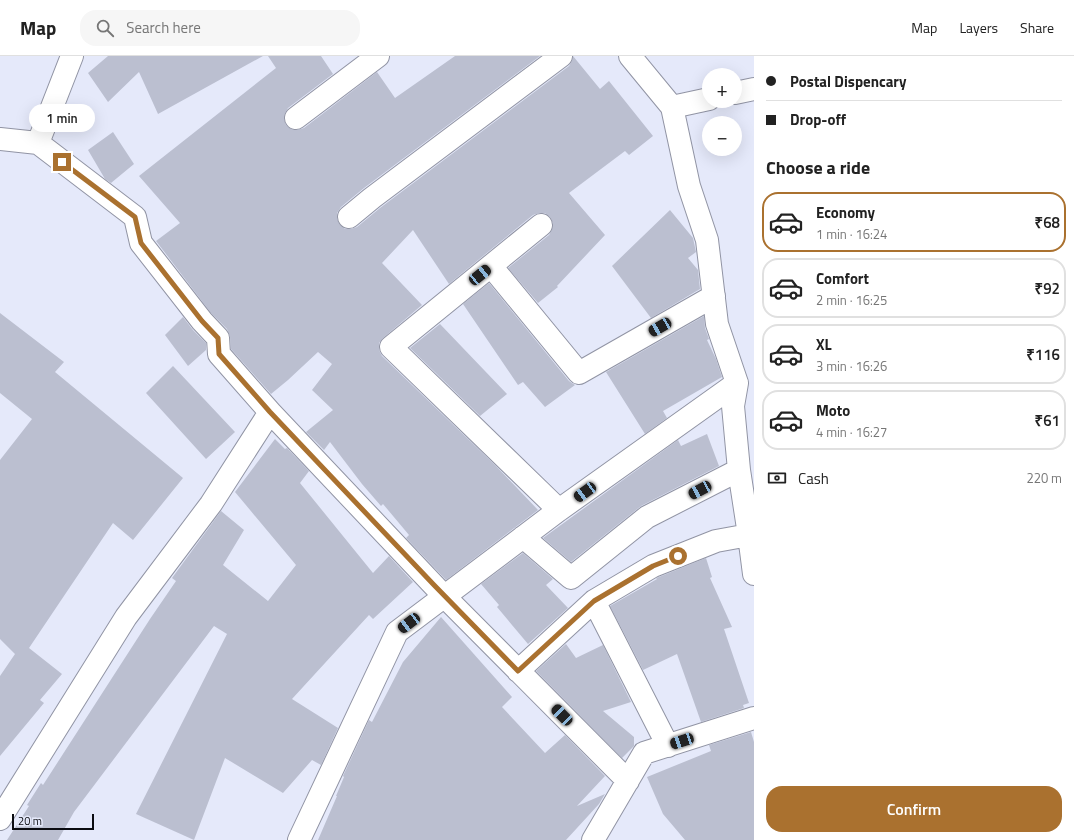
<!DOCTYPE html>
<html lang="en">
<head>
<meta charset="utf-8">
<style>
  :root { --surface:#fff; --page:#f6f6f6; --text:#222; --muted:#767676; --line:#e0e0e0; --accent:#aa712f }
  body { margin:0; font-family:"Titillium Web",sans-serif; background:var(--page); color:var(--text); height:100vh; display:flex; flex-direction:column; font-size:15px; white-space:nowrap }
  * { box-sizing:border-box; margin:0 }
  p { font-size:13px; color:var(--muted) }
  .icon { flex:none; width:22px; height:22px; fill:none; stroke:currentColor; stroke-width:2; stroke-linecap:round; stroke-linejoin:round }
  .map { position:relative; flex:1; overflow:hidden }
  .sheet { display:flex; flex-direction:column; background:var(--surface); width:320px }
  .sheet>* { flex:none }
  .top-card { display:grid; align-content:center; height:88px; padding:0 12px; background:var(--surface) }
  .buttons { position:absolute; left:702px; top:12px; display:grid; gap:8px }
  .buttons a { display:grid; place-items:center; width:40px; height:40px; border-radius:50%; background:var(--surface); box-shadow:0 4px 16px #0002; font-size:20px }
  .scale { position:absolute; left:12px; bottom:10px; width:82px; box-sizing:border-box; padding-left:4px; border:2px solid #0b0c11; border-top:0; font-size:11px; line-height:14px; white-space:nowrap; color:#0b0c11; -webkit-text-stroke:3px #e5e9fa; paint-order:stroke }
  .end { position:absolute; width:18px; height:18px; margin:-9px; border:5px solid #aa712f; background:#fff; box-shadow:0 0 0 2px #fff }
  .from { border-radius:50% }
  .bubble { position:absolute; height:28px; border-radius:14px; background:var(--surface); box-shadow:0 4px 16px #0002; font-size:13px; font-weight:600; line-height:28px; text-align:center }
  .car { position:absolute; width:12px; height:24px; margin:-12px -6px; border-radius:5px; box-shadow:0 0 3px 1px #0007; background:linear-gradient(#222 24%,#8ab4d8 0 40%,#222 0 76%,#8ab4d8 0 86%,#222 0) }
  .top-card b { display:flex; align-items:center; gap:14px; height:38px; font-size:15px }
  .top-card b+b { border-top:1px solid var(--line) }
  .top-card i { width:10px; height:10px; background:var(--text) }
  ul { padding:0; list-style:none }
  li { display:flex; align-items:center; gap:12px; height:60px; margin:0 8px 6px; padding:0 4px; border:2px solid var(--line); border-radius:16px }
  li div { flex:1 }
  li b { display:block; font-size:15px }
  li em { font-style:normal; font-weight:600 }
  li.on { border-color:var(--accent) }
  li>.icon { width:36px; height:36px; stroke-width:1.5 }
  h2 { padding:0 12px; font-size:18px; line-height:48px }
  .pay { display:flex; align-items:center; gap:10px; height:44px; padding:0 12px; font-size:15px }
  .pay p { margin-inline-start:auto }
  .action { display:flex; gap:8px; margin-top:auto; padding:8px 12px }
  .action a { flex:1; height:46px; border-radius:16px; background:var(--accent); color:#fff; font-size:16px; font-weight:600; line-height:46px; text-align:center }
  header { display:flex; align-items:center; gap:24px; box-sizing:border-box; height:56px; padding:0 20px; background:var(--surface); border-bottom:1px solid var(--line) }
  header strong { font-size:19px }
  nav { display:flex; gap:22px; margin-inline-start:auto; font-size:14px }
  .search { width:280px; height:36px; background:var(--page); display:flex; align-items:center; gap:10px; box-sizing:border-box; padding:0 14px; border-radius:16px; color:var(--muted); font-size:15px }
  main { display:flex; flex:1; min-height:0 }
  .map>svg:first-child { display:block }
  .building { fill:#bbbfd0 }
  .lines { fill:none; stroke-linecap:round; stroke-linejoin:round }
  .street-casing { stroke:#9194a4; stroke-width:24 }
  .street { stroke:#fff; stroke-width:22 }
  .route { stroke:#aa712f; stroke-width:5 }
</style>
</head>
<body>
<header>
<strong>Map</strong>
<div class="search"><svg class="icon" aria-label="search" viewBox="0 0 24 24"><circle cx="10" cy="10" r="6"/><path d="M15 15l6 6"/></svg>Search here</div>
<nav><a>Map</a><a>Layers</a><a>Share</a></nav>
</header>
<main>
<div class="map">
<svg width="754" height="784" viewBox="0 0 754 784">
  <rect width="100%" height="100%" fill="#e5e9fa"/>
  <path class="building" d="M 108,0 L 263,0 L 158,58 L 139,16 L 108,46 L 88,17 Z
    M 268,0 L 321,0 L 333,18 L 288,52 L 285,57 L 284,63 L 286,69 L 291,73 L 297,74 L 304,72 L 377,16 L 395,42 L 455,0 L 540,0 L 364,132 L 341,151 L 337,157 L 337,163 L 340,169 L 345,173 L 351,173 L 357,171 L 380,152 L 569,10 L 572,5 L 573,0 L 600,33 L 609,25 L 653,80 L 629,99 L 625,95 L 569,137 L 605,179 L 557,230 L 558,231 L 538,247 L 508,212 L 549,179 L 552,174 L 553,167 L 550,161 L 545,157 L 539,157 L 533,159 L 449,228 L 413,174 L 382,207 L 422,249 L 383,282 L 379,287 L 379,294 L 382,300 L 495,409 L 538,454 L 446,524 L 406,482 L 409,479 L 383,448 L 381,450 L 362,428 L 330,386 L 324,394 L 306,376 L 333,354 L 312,334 L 332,308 L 318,296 L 288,324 L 271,338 L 231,293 L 230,281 L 227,273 L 211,257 L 156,185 L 180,167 L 139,120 L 276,12 Z
    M 113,76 L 134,108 L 111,127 L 105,123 L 88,94 Z
    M 670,154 L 693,182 L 696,196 L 688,202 L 698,214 L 700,233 L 651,262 L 612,210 Z
    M 489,227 L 569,325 L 575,329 L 545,351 L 523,326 L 518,329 L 463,248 Z
    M 0,257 L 64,306 L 55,316 L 183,422 L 133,484 L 113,467 L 29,592 L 62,618 L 40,644 L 44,647 L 0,700 L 0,620 L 15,598 L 0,583 L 0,404 L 32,363 L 0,337 Z
    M 704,260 L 705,272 L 709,283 L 707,284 L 716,303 L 722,321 L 663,355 L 667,362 L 645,378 L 606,316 Z
    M 183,261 L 193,274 L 206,287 L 206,294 L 188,310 L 165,279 Z
    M 440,268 L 507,338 L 480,360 L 410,292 Z
    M 173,310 L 235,376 L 206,403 L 146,337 Z
    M 707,378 L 719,410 L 641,450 L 571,506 L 543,482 L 678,384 L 681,390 Z
    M 275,383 L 285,393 L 287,392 L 309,415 L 300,427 L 373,517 L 389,500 L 413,526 L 373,563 L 369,559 L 292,643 L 338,672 L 321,709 L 312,704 L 283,737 L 225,702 L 194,784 L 136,758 L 227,578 L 214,570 L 74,756 L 58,784 L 7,784 L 29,750 L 27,749 L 41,727 L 43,729 L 150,563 L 176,525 L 172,522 L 221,455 L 244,474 L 223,509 L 268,545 L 296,509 L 235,436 Z
    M 523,497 L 553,523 L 546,529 L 568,552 L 528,588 L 497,551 L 499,549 L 481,528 Z
    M 706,502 L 712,521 L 710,522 L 732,571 L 724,573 L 749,647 L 743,649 L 744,652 L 701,666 L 677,598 L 643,614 L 610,550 L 657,523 L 656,522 L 659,521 Z
    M 441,561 L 512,641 L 502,651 L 545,697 L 565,679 L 605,720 L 577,750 L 605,738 L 599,748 L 566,784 L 318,784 L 337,740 L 336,740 L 344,721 L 343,720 L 369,664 L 372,666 L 403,606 Z
    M 566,588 L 576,602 L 603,589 L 631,646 L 603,655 L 634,681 L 634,690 L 622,702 L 536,615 Z
    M 751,676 L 754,686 L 754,784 L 685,784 L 663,758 L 647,721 L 711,695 L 709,689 Z"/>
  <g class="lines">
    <g class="street-casing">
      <path id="street" d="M 630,0 L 672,51 L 689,130 L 707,184 L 717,268 L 737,327 L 733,350 L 739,414 L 749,479 L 754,518
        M 735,37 L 754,33
        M 672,51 L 709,43
        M 296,62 L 378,0
        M 0,83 L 38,87 L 72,0
        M 38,87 L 135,161 L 141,187 L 202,265 L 218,282 L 219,298 L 270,356
        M 349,161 L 372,142 L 561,0
        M 541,169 L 391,291 L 559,454
        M 491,210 L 579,317 L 714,240
        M 523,481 L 571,522 L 647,461 L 739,414
        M 594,545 L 668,690
        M 518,615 L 594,545 L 653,510 L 716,485 L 749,479
        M 0,763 L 126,561 L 211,448 L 270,356 L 444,540 L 628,725
        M 299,784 L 397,576 L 559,454 L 737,327
        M 593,784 L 644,697 L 754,662"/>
    </g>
    <use href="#street" class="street"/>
  </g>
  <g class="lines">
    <path class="route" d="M 62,106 L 135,161 L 141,187 L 202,265 L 218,282 L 219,298 L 270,356 L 434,529 L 518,615 L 594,545 L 653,510 L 678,500"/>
  </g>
</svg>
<div class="buttons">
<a>+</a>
<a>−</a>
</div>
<div class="scale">20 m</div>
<i class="end from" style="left:678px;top:500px"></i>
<i class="end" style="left:62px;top:106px"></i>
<div class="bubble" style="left:29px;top:48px;width:66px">1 min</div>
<i class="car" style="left:480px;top:219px;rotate:51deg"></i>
<i class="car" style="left:660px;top:271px;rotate:240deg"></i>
<i class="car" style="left:700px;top:434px;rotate:242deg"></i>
<i class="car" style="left:585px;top:436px;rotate:234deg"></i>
<i class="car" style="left:409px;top:567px;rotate:233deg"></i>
<i class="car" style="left:562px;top:659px;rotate:315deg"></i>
<i class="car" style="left:682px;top:685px;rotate:252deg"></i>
</div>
<section class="sheet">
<div class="top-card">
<b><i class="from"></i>Postal Dispencary</b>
<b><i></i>Drop-off</b>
</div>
<h2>Choose a ride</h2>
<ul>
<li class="on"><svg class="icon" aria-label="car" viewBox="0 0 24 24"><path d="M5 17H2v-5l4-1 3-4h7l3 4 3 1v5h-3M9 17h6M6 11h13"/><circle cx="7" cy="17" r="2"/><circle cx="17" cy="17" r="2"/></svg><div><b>Economy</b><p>1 min · 16:24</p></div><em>₹68</em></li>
<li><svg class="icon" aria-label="car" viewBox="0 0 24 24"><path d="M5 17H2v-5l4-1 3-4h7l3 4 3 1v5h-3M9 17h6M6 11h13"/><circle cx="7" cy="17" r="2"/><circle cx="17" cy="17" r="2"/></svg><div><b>Comfort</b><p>2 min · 16:25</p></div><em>₹92</em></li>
<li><svg class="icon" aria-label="car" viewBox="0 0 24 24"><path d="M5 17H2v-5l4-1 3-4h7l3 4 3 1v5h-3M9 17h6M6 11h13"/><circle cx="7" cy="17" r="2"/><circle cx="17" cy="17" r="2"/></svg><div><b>XL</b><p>3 min · 16:26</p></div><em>₹116</em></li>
<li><svg class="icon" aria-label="car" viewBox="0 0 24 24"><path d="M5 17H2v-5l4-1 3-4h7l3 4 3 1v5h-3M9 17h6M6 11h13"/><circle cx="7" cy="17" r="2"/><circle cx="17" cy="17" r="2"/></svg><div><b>Moto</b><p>4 min · 16:27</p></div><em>₹61</em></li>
</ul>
<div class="pay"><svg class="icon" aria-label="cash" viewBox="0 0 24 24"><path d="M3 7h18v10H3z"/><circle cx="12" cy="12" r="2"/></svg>Cash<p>220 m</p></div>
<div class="action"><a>Confirm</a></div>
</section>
</main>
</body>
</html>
